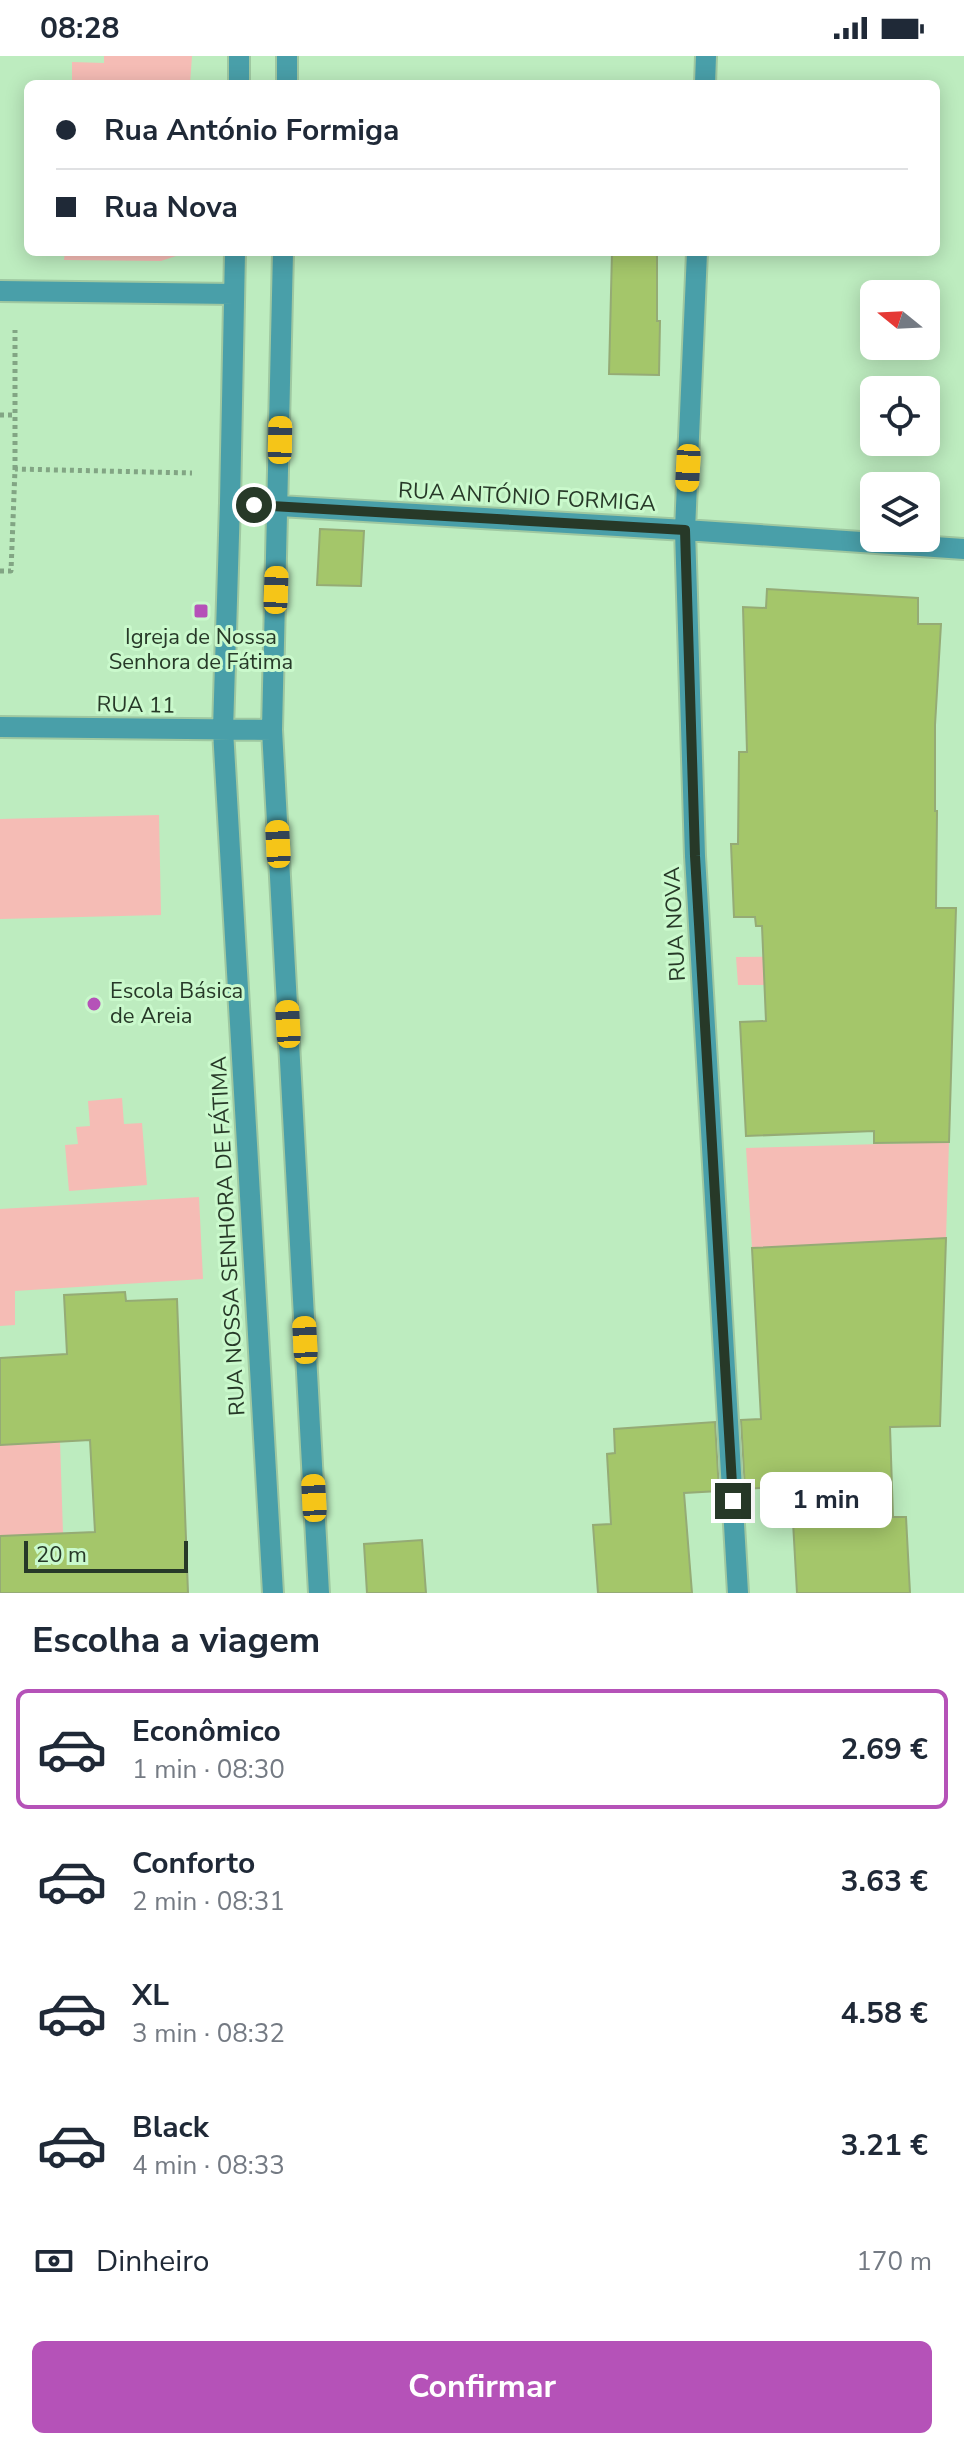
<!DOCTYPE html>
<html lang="pt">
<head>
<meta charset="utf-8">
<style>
  :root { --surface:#fff; --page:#f6f6f7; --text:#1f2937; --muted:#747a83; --line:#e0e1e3; --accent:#b552b8 }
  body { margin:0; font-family:"Nunito Sans",sans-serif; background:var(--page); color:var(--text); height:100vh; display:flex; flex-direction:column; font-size:30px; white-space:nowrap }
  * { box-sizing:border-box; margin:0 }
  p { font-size:26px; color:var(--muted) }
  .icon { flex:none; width:44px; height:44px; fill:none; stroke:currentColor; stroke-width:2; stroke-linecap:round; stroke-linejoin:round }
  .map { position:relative; height:1537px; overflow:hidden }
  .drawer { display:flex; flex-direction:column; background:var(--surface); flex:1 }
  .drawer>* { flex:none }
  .top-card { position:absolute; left:24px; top:24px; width:916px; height:176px; border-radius:12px; box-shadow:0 4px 20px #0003; display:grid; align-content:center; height:176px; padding:0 32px; background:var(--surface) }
  .needle { width:52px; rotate:288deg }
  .tools { position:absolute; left:860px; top:224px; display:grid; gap:16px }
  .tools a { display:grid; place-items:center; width:80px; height:80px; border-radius:12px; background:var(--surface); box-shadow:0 4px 20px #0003; font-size:40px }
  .scale { position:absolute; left:24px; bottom:20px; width:164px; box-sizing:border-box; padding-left:8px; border:4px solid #273928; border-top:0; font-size:22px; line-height:28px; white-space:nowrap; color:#273928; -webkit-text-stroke:6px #caf9cc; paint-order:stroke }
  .end { position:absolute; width:36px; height:36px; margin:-18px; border:10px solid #273928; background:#fff; box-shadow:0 0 0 4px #fff }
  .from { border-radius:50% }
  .bubble { position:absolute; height:56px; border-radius:12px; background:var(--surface); box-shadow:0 4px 20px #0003; font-size:26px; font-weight:700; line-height:56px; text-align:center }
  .car { position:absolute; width:24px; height:48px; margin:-24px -12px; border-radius:10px; box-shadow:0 0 6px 2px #0007; background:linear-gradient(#f5c518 24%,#345 0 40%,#f5c518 0 76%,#345 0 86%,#f5c518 0) }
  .top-card b { display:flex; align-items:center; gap:28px; height:76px; font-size:30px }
  .top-card b+b { border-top:2px solid var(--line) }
  .top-card i { width:20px; height:20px; background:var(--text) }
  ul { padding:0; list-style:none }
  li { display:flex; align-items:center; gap:24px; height:120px; margin:0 16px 12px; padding:0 16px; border:4px solid transparent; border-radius:12px }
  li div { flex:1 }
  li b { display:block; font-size:30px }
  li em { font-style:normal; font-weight:700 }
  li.on { border-color:var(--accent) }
  li>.icon { width:72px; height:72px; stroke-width:1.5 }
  h2 { padding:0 32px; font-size:36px; line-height:96px }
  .pay { display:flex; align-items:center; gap:20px; height:88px; padding:0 32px; font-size:30px }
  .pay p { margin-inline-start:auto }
  .button { display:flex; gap:16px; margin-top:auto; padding:16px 32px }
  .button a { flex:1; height:92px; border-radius:12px; background:var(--accent); color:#fff; font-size:32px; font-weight:700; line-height:92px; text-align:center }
  .status { display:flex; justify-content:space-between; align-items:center; height:56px; padding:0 40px; background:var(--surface); direction:ltr }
  .status svg { height:22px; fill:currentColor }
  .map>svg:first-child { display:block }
  .green { fill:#f5bcb5 }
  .building { fill:#a4c66a; stroke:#95ab75; stroke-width:2 }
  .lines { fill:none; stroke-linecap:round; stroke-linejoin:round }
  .minor-casing { stroke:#9fc8a1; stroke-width:24 }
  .path { stroke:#82a584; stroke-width:5; stroke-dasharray:4 4; stroke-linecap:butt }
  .minor { stroke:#499fa9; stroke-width:20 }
  .route { stroke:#273928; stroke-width:10 }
  .poi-dot { fill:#b552b8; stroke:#caf9cc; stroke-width:3 }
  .labels { text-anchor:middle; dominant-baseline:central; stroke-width:6; stroke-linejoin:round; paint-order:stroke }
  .street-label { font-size:22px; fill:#273928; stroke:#caf9cc }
  .poi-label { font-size:22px; fill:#273928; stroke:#caf9cc }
</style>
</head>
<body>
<div class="status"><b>08:28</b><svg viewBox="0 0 49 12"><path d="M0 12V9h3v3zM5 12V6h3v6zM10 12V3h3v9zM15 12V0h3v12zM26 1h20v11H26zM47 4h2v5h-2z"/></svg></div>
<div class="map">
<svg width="964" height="1537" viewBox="0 0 964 1537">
  <rect width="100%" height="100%" fill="#bdecbf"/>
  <path class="green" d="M 104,0 L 192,0 L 190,28 L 72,28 L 72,6 L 104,7 Z
    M 65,196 L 180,196 L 179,199 L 161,205 L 64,204 Z
    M 159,759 L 161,859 L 0,863 L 0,763 Z
    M 834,900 L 834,929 L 738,929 L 736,901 Z
    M 122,1042 L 124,1068 L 142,1067 L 147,1129 L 69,1135 L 65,1089 L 78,1088 L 76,1071 L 90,1070 L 88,1045 Z
    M 949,1086 L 946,1182 L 752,1192 L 746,1092 Z
    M 199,1141 L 203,1223 L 15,1235 L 15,1269 L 0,1270 L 0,1153 Z
    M 60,1385 L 63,1477 L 0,1480 L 0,1389 Z"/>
  <path class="building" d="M 612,196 L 657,196 L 657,265 L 660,265 L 659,319 L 609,318 Z
    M 320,473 L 364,475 L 361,530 L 317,529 Z
    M 767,533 L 918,542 L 918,568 L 941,568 L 935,669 L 935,755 L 937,755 L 936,852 L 956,852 L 949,1086 L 874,1087 L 874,1075 L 746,1080 L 740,966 L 766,965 L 762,870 L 756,870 L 755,861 L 734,861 L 731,788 L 738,788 L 739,696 L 747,696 L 743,551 L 766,552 Z
    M 946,1182 L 940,1370 L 890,1371 L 893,1461 L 906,1461 L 910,1537 L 797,1537 L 792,1448 L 789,1448 L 788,1430 L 745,1433 L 741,1364 L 761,1363 L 752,1192 Z
    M 125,1236 L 126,1245 L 177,1243 L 188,1537 L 0,1537 L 0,1480 L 95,1476 L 90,1384 L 0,1389 L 0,1302 L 67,1298 L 64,1239 Z
    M 715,1366 L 719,1435 L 684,1437 L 692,1537 L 598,1537 L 593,1469 L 611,1468 L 607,1398 L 615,1397 L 614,1373 Z
    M 422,1484 L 426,1537 L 367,1537 L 364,1488 Z"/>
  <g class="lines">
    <g class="minor-casing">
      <path id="minor" d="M 239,28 L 239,0
        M 287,28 L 287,0
        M 705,28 L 706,0
        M 235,196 L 230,447 L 223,674 L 273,1537
        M 283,196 L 272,674 L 319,1537
        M 697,196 L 685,474 L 695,800 L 738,1537
        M 0,235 L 234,238
        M 230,447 L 685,474 L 964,493
        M 0,671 L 272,674"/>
    </g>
    <path class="path" d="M 0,359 L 14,359
      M 15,413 L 15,274
      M 0,515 L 11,515 L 15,413 L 192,417"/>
    <use href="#minor" class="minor"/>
  </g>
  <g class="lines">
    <path class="route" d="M 254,449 L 685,474 L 695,800 L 733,1445"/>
  </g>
  <g class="poi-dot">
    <rect x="193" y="547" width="16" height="16" rx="4"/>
    <circle cx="94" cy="948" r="8"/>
  </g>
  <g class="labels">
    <g class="street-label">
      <text transform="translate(527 441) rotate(3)">RUA ANTÓNIO FORMIGA</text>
      <text transform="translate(136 649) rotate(1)">RUA 11</text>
      <text transform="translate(675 868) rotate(-93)">RUA NOVA</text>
      <text transform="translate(228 1180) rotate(-93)">RUA NOSSA SENHORA DE FÁTIMA</text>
    </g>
    <g class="poi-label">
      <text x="201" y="581">Igreja de Nossa<tspan x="201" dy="25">Senhora de Fátima</tspan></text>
      <text x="110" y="935" text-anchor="start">Escola Básica<tspan x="110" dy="25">de Areia</tspan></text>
    </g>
  </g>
</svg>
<div class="tools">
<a><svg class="needle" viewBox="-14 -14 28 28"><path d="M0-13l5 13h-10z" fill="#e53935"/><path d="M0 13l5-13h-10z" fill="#747a83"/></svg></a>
<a><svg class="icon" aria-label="locate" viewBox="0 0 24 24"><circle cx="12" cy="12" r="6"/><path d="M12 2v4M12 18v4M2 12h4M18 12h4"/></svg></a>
<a><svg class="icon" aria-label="layers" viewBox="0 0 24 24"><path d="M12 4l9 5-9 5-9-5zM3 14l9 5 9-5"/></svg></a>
</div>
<div class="scale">20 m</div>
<i class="end from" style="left:254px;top:449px"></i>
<i class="end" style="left:733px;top:1445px"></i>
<div class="bubble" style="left:760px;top:1416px;width:132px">1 min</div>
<i class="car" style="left:280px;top:384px;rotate:1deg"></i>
<i class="car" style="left:688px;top:412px;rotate:183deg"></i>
<i class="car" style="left:276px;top:534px;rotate:2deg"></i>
<i class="car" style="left:278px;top:788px;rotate:357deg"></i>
<i class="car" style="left:288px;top:968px;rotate:357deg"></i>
<i class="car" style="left:305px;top:1284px;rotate:357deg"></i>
<i class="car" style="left:314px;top:1442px;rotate:357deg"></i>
<div class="top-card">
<b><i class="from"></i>Rua António Formiga</b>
<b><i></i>Rua Nova</b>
</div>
</div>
<section class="drawer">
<h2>Escolha a viagem</h2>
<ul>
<li class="on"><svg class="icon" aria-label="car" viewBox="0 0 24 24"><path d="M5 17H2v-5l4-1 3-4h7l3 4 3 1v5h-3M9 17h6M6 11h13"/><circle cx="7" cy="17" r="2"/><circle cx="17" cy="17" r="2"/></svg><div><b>Econômico</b><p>1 min · 08:30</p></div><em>2.69 €</em></li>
<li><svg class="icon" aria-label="car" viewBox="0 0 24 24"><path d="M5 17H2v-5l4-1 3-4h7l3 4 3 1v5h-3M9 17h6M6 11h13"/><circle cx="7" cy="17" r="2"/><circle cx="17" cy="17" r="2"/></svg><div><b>Conforto</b><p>2 min · 08:31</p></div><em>3.63 €</em></li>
<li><svg class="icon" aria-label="car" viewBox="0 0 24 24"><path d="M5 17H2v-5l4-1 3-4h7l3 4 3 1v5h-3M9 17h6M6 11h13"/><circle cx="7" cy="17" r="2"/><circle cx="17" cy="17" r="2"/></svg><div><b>XL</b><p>3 min · 08:32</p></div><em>4.58 €</em></li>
<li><svg class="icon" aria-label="car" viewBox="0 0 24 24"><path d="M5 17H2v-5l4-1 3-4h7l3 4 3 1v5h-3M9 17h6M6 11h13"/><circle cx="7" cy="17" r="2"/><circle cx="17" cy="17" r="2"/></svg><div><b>Black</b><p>4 min · 08:33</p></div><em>3.21 €</em></li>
</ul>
<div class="pay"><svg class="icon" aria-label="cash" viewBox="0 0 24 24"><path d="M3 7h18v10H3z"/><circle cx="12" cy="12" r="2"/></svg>Dinheiro<p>170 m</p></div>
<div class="button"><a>Confirmar</a></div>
</section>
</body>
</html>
